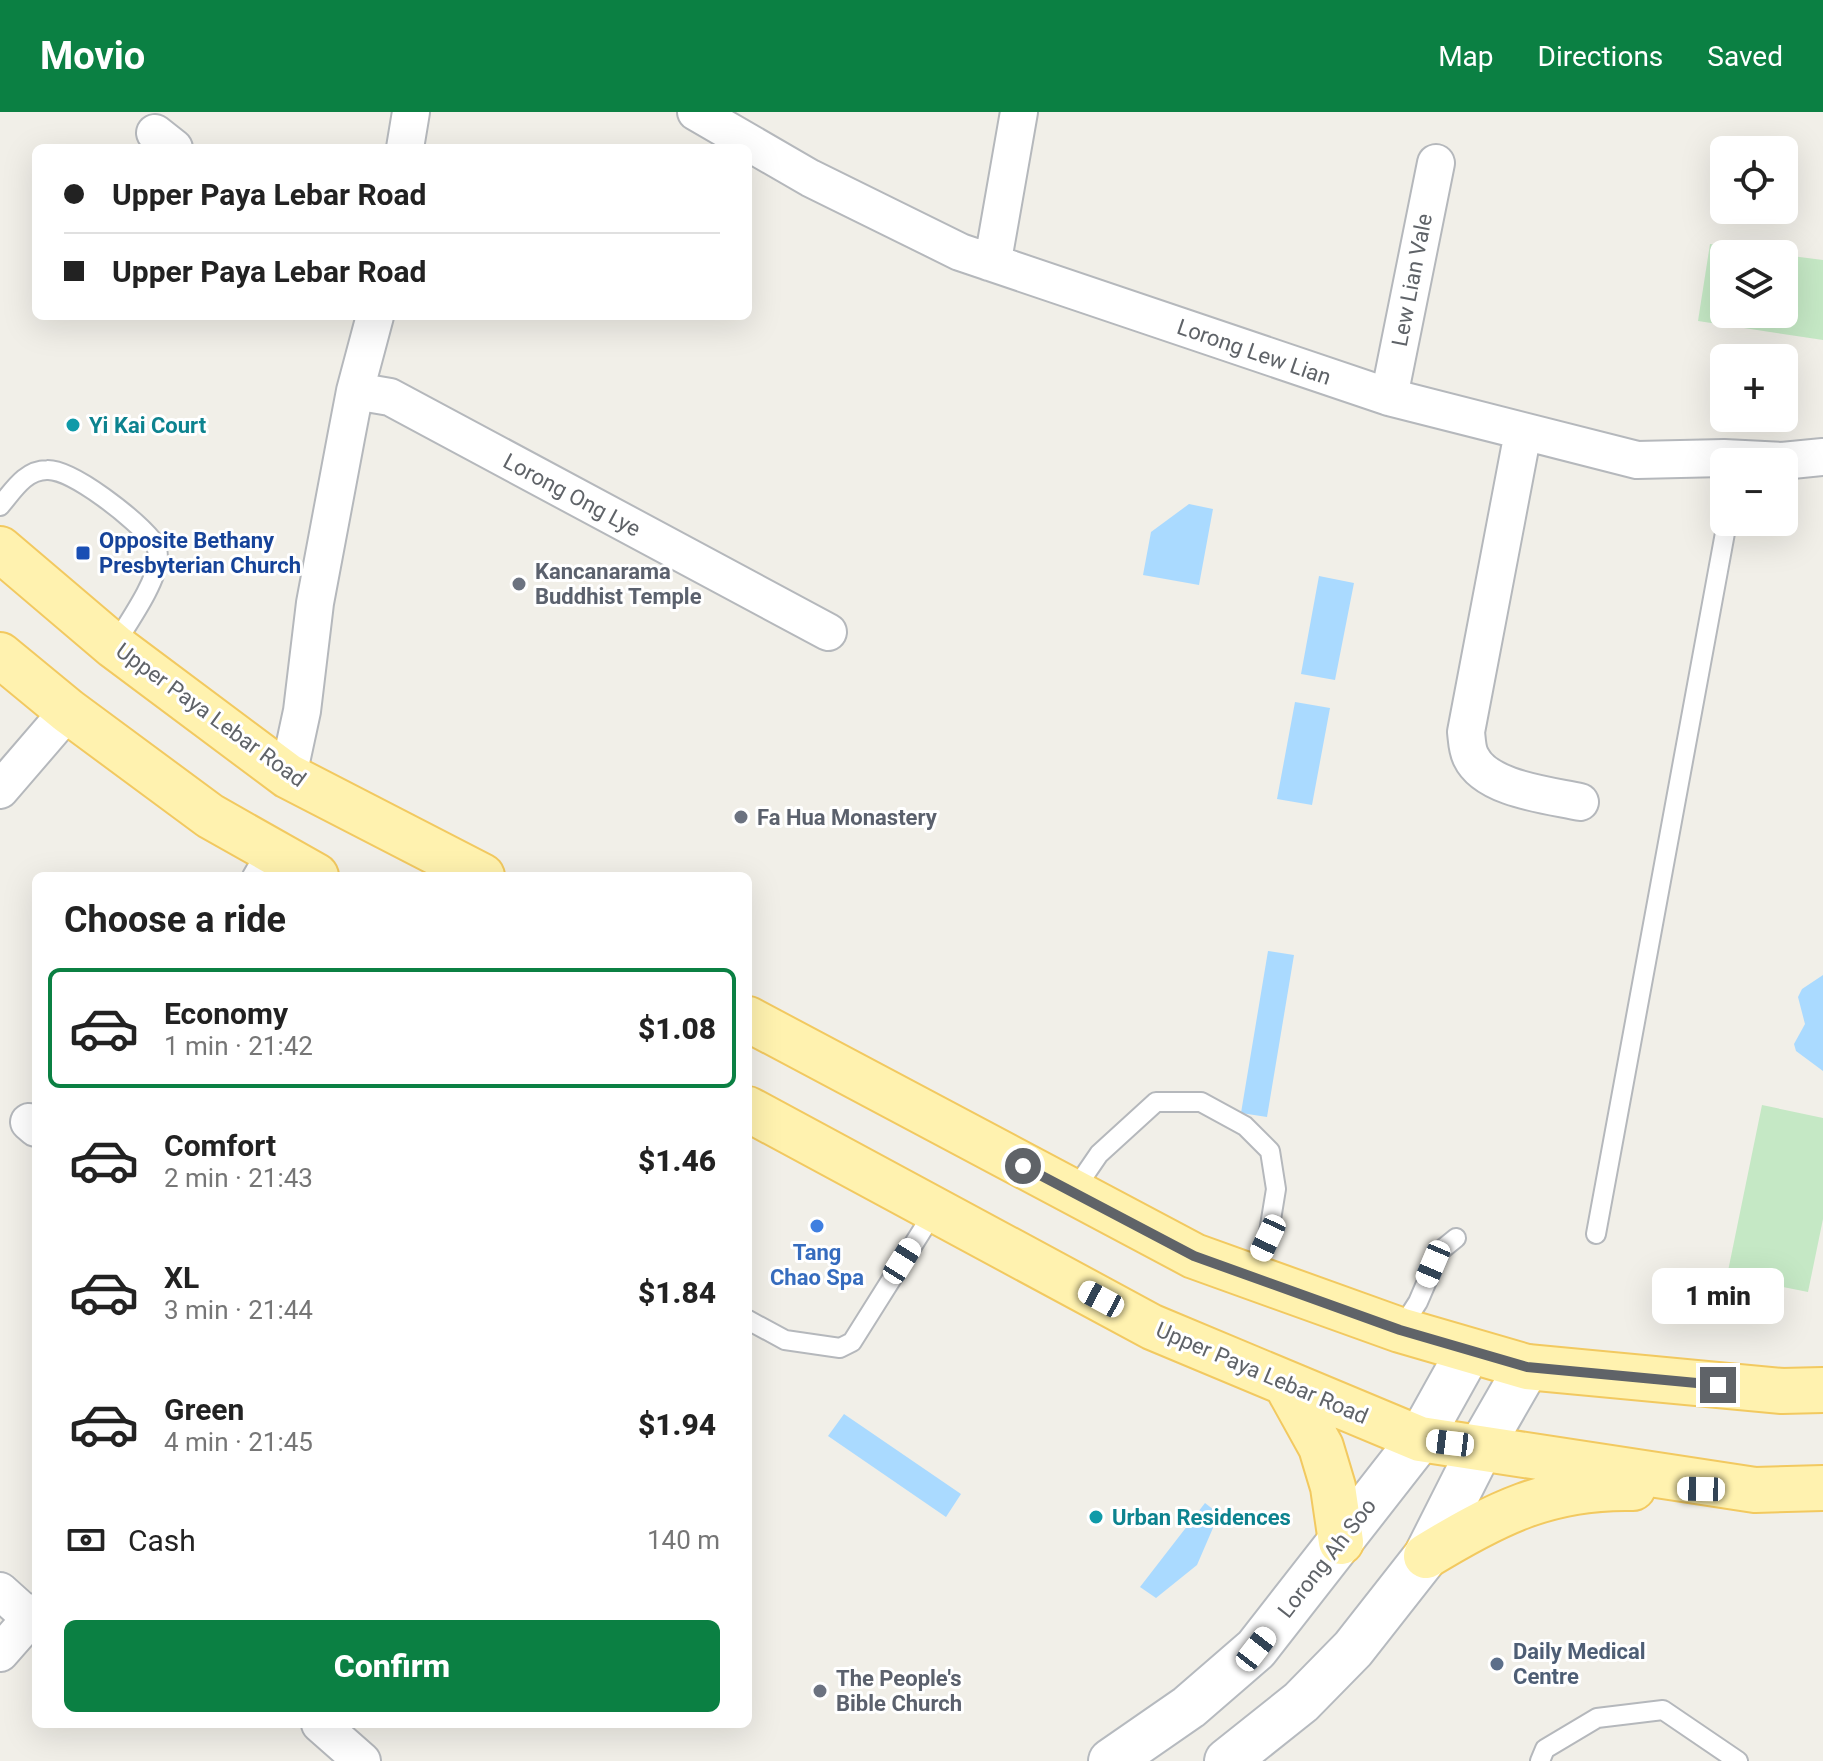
<!DOCTYPE html>
<html lang="en">
<head>
<meta charset="utf-8">
<style>
  :root { --surface:#fff; --page:#f6f6f6; --text:#222; --muted:#767676; --line:#e0e0e0; --accent:#0b8043 }
  body { margin:0; font-family:Roboto,sans-serif; background:var(--page); color:var(--text); height:100vh; display:flex; flex-direction:column; font-size:30px; white-space:nowrap }
  * { box-sizing:border-box; margin:0 }
  p { font-size:26px; color:var(--muted) }
  .icon { flex:none; width:44px; height:44px; fill:none; stroke:currentColor; stroke-width:2; stroke-linecap:round; stroke-linejoin:round }
  .map { position:relative; flex:1; overflow:hidden }
  .side { position:absolute; left:32px; top:760px; width:720px; height:856px; display:flex; flex-direction:column; background:var(--surface); border-radius:12px; box-shadow:0 8px 32px #0002 }
  .side>* { flex:none }
  .banner { position:absolute; left:32px; top:32px; width:720px; height:176px; border-radius:12px; box-shadow:0 8px 32px #0002; display:grid; align-content:center; height:176px; padding:0 32px; background:var(--surface) }
  .controls { position:absolute; left:1710px; top:24px; display:grid; gap:16px }
  .controls a { display:grid; place-items:center; width:88px; height:88px; border-radius:12px; background:var(--surface); box-shadow:0 8px 32px #0002; font-size:40px }
  .end { position:absolute; width:36px; height:36px; margin:-18px; border:10px solid #5f6368; background:#fff; box-shadow:0 0 0 4px #fff }
  .from { border-radius:50% }
  .bubble { position:absolute; height:56px; border-radius:12px; background:var(--surface); box-shadow:0 8px 32px #0002; font-size:26px; font-weight:800; line-height:56px; text-align:center }
  .car { position:absolute; width:24px; height:48px; margin:-24px -12px; border-radius:10px; box-shadow:0 0 6px 2px #0007; background:linear-gradient(#fff 24%,#345 0 40%,#fff 0 76%,#345 0 86%,#fff 0) }
  .banner b { display:flex; align-items:center; gap:28px; height:76px; font-size:30px }
  .banner b+b { border-top:2px solid var(--line) }
  .banner i { width:20px; height:20px; background:var(--text) }
  ul { padding:0; list-style:none }
  li { display:flex; align-items:center; gap:24px; height:120px; margin:0 16px 12px; padding:0 16px; border:4px solid transparent; border-radius:12px }
  li div { flex:1 }
  li b { display:block; font-size:30px }
  li em { font-style:normal; font-weight:800 }
  li.on { border-color:var(--accent) }
  li>.icon { width:72px; height:72px; stroke-width:1.5 }
  h2 { padding:0 32px; font-size:36px; line-height:96px }
  .pay { display:flex; align-items:center; gap:20px; height:88px; padding:0 32px; font-size:30px }
  .pay p { margin-inline-start:auto }
  .button { display:flex; gap:16px; margin-top:auto; padding:16px 32px }
  .button a { flex:1; height:92px; border-radius:12px; background:var(--accent); color:#fff; font-size:32px; font-weight:800; line-height:92px; text-align:center }
  header { display:flex; align-items:center; gap:48px; box-sizing:border-box; height:112px; padding:0 40px; background:var(--accent); color:#fff }
  header strong { font-size:38px }
  nav { display:flex; gap:44px; margin-inline-start:auto; font-size:28px }
  .map>svg:first-child { display:block }
  .green { fill:#c5e8c5 }
  .water { fill:#aadaff }
  .lines { fill:none; stroke-linecap:round; stroke-linejoin:round }
  .service-casing { stroke:#b5b8bc; stroke-width:22 }
  .minor-casing { stroke:#b5b8bc; stroke-width:40 }
  .secondary-casing { stroke:#b6babf; stroke-width:48 }
  .primary-casing { stroke:#f2c960; stroke-width:48 }
  .service { stroke:#fff; stroke-width:18 }
  .minor { stroke:#fff; stroke-width:36 }
  .secondary { stroke:#fff; stroke-width:44 }
  .primary { stroke:#fff2af; stroke-width:44 }
  .route { stroke:#5f6368; stroke-width:10 }
  .culture-dot { fill:#0f9aa8; stroke:#fff; stroke-width:3 }
  .transit-dot { fill:#1a4fb4; stroke:#fff; stroke-width:3 }
  .worship-dot { fill:#6b7280; stroke:#fff; stroke-width:3 }
  .shop-dot { fill:#3f7fe0; stroke:#fff; stroke-width:3 }
  .service-dot { fill:#5c6f8a; stroke:#fff; stroke-width:3 }
  .labels { text-anchor:middle; dominant-baseline:central; stroke-width:6; stroke-linejoin:round; paint-order:stroke }
  .street-label { font-size:22px; fill:#5f6368; stroke:#fff }
  .culture-label { font-size:22px; font-weight:bold; fill:#0d838f; stroke:#fff; text-anchor:start }
  .transit-label { font-size:22px; font-weight:bold; fill:#164399; stroke:#fff; text-anchor:start }
  .worship-label { font-size:22px; font-weight:bold; fill:#5b616d; stroke:#fff; text-anchor:start }
  .shop-label { font-size:22px; font-weight:bold; fill:#366cbe; stroke:#fff }
  .service-label { font-size:22px; font-weight:bold; fill:#4e5e75; stroke:#fff; text-anchor:start }
</style>
</head>
<body>
<header>
<strong>Movio</strong>
<nav><a>Map</a><a>Directions</a><a>Saved</a></nav>
</header>
<div class="map">
<svg width="1823" height="1649" viewBox="0 0 1823 1649">
  <rect width="100%" height="100%" fill="#f1efe8"/>
  <path class="green" d="M 1710,132 L 1780,142 L 1724,142 L 1724,202 L 1784,202 L 1784,143 L 1823,148 L 1823,228 L 1698,209 Z
    M 1762,993 L 1823,1006 L 1823,1107 L 1808,1180 L 1727,1164 Z"/>
  <path class="water" d="M 1189,392 L 1213,397 L 1199,473 L 1143,463 L 1151,420 Z
    M 1319,464 L 1354,471 L 1335,568 L 1301,562 Z
    M 1295,590 L 1330,596 L 1312,693 L 1277,687 Z
    M 1268,839 L 1294,843 L 1267,1005 L 1241,1001 Z
    M 1823,863 L 1823,959 L 1796,939 L 1794,932 L 1805,912 L 1798,885 L 1802,877 Z
    M 844,1302 L 961,1382 L 946,1405 L 828,1324 Z
    M 1205,1391 L 1219,1402 L 1197,1453 L 1156,1486 L 1140,1475 Z"/>
  <g class="lines">
    <g class="service-casing">
      <path id="service" d="M 0,394 C 13,379 25,358 47,358 C 73,357 136,408 153,429 C 156,433 158,440 158,446 C 157,471 127,512 114,534
        M 252,764 L 267,738
        M 1073,1080 L 1099,1042 L 1156,990 L 1201,990 L 1245,1014 L 1270,1039 L 1276,1077 L 1268,1126 L 1251,1164
        M 1596,1122 L 1727,410
        M 748,1208 L 785,1228 L 840,1236 L 852,1230 L 935,1098
        M 1400,1218 L 1418,1190 L 1440,1139 L 1456,1126
        M 1540,1649 L 1545,1637 L 1597,1606 L 1663,1598 L 1738,1649"/>
    </g>
    <g class="minor-casing">
      <path id="minor" d="M 696,0 L 810,66 L 960,140 L 1389,285 L 1637,348 L 1724,346 L 1782,349 L 1823,345
        M 155,21 L 174,36
        M 405,36 L 411,0
        M 989,150 L 995,137 L 1019,0
        M 355,279 L 390,285 L 828,520
        M 1389,285 L 1436,51
        M 1523,320 L 1466,620 C 1467,628 1467,638 1471,645 C 1486,677 1548,683 1580,690
        M 288,664 L 302,599 L 315,491 L 346,326 L 355,279 L 375,204
        M 0,678 L 68,599
        M 29,1010 L 36,1016
        M 0,1479 L 30,1506
        M 0,1541 L 36,1500
        M 320,1612 L 362,1649"/>
    </g>
    <g class="secondary-casing">
      <path id="secondary" d="M 1111,1649 L 1189,1595 L 1256,1537 L 1420,1327 L 1469,1239
        M 1227,1649 L 1301,1590 L 1353,1537 L 1426,1444 L 1481,1335 L 1527,1255"/>
    </g>
    <g class="primary-casing">
      <path id="primary" d="M 0,437 L 114,534 L 288,664 L 482,764
        M 0,543 L 68,599 L 210,704 L 316,764
        M 748,907 L 1194,1144 L 1400,1218 L 1527,1255 L 1782,1279 L 1823,1278
        M 748,997 L 1152,1215 L 1420,1327 L 1755,1378 L 1823,1376
        M 1286,1272 L 1321,1335 L 1333,1375 L 1341,1430
        M 1426,1444 C 1495,1402 1549,1374 1633,1376"/>
    </g>
    <use href="#service" class="service"/>
    <use href="#minor" class="minor"/>
    <use href="#secondary" class="secondary"/>
    <use href="#primary" class="primary"/>
  </g>
  <g class="lines">
    <path class="route" d="M 1023,1054 L 1194,1144 L 1400,1218 L 1527,1255 L 1718,1273"/>
  </g>
  <g class="culture-dot">
    <circle cx="73" cy="313" r="8"/>
    <circle cx="1096" cy="1405" r="8"/>
  </g>
  <rect class="transit-dot" x="75" y="433" width="16" height="16" rx="4"/>
  <g class="worship-dot">
    <circle cx="519" cy="472" r="8"/>
    <circle cx="741" cy="705" r="8"/>
    <circle cx="820" cy="1579" r="8"/>
  </g>
  <circle class="shop-dot" cx="817" cy="1114" r="8"/>
  <circle class="service-dot" cx="1497" cy="1552" r="8"/>
  <g class="labels">
    <g class="street-label">
      <text transform="translate(1412 168) rotate(-79)">Lew Lian Vale</text>
      <text transform="translate(1254 240) rotate(19)">Lorong Lew Lian</text>
      <text transform="translate(572 383) rotate(28)">Lorong Ong Lye</text>
      <text transform="translate(211 603) rotate(36)">Upper Paya Lebar Road</text>
      <text transform="translate(1262 1261) rotate(23)">Upper Paya Lebar Road</text>
      <text transform="translate(1327 1446) rotate(-52)">Lorong Ah Soo</text>
    </g>
    <g class="culture-label">
      <text x="89" y="313">Yi Kai Court</text>
      <text x="1112" y="1405">Urban Residences</text>
    </g>
    <g class="transit-label">
      <text x="99" y="428">Opposite Bethany<tspan x="99" dy="25">Presbyterian Church</tspan></text>
    </g>
    <g class="worship-label">
      <text x="535" y="459">Kancanarama<tspan x="535" dy="25">Buddhist Temple</tspan></text>
      <text x="757" y="705">Fa Hua Monastery</text>
      <text x="836" y="1566">The People's<tspan x="836" dy="25">Bible Church</tspan></text>
    </g>
    <g class="shop-label">
      <text x="817" y="1140">Tang<tspan x="817" dy="25">Chao Spa</tspan></text>
    </g>
    <g class="service-label">
      <text x="1513" y="1539">Daily Medical<tspan x="1513" dy="25">Centre</tspan></text>
    </g>
  </g>
</svg>
<div class="controls">
<a><svg class="icon" aria-label="locate" viewBox="0 0 24 24"><circle cx="12" cy="12" r="6"/><path d="M12 2v4M12 18v4M2 12h4M18 12h4"/></svg></a>
<a><svg class="icon" aria-label="layers" viewBox="0 0 24 24"><path d="M12 4l9 5-9 5-9-5zM3 14l9 5 9-5"/></svg></a>
<a>+</a>
<a>−</a>
</div>
<i class="end from" style="left:1023px;top:1054px"></i>
<i class="end" style="left:1718px;top:1273px"></i>
<div class="bubble" style="left:1652px;top:1156px;width:132px">1 min</div>
<i class="car" style="left:1268px;top:1126px;rotate:205deg"></i>
<i class="car" style="left:902px;top:1149px;rotate:32deg"></i>
<i class="car" style="left:1433px;top:1152px;rotate:203deg"></i>
<i class="car" style="left:1101px;top:1187px;rotate:298deg"></i>
<i class="car" style="left:1450px;top:1331px;rotate:277deg"></i>
<i class="car" style="left:1701px;top:1377px;rotate:271deg"></i>
<i class="car" style="left:1256px;top:1537px;rotate:38deg"></i>
<div class="banner">
<b><i class="from"></i>Upper Paya Lebar Road</b>
<b><i></i>Upper Paya Lebar Road</b>
</div>
<section class="side">
<h2>Choose a ride</h2>
<ul>
<li class="on"><svg class="icon" aria-label="car" viewBox="0 0 24 24"><path d="M5 17H2v-5l4-1 3-4h7l3 4 3 1v5h-3M9 17h6M6 11h13"/><circle cx="7" cy="17" r="2"/><circle cx="17" cy="17" r="2"/></svg><div><b>Economy</b><p>1 min · 21:42</p></div><em>$1.08</em></li>
<li><svg class="icon" aria-label="car" viewBox="0 0 24 24"><path d="M5 17H2v-5l4-1 3-4h7l3 4 3 1v5h-3M9 17h6M6 11h13"/><circle cx="7" cy="17" r="2"/><circle cx="17" cy="17" r="2"/></svg><div><b>Comfort</b><p>2 min · 21:43</p></div><em>$1.46</em></li>
<li><svg class="icon" aria-label="car" viewBox="0 0 24 24"><path d="M5 17H2v-5l4-1 3-4h7l3 4 3 1v5h-3M9 17h6M6 11h13"/><circle cx="7" cy="17" r="2"/><circle cx="17" cy="17" r="2"/></svg><div><b>XL</b><p>3 min · 21:44</p></div><em>$1.84</em></li>
<li><svg class="icon" aria-label="car" viewBox="0 0 24 24"><path d="M5 17H2v-5l4-1 3-4h7l3 4 3 1v5h-3M9 17h6M6 11h13"/><circle cx="7" cy="17" r="2"/><circle cx="17" cy="17" r="2"/></svg><div><b>Green</b><p>4 min · 21:45</p></div><em>$1.94</em></li>
</ul>
<div class="pay"><svg class="icon" aria-label="cash" viewBox="0 0 24 24"><path d="M3 7h18v10H3z"/><circle cx="12" cy="12" r="2"/></svg>Cash<p>140 m</p></div>
<div class="button"><a>Confirm</a></div>
</section>
</div>
</body>
</html>
